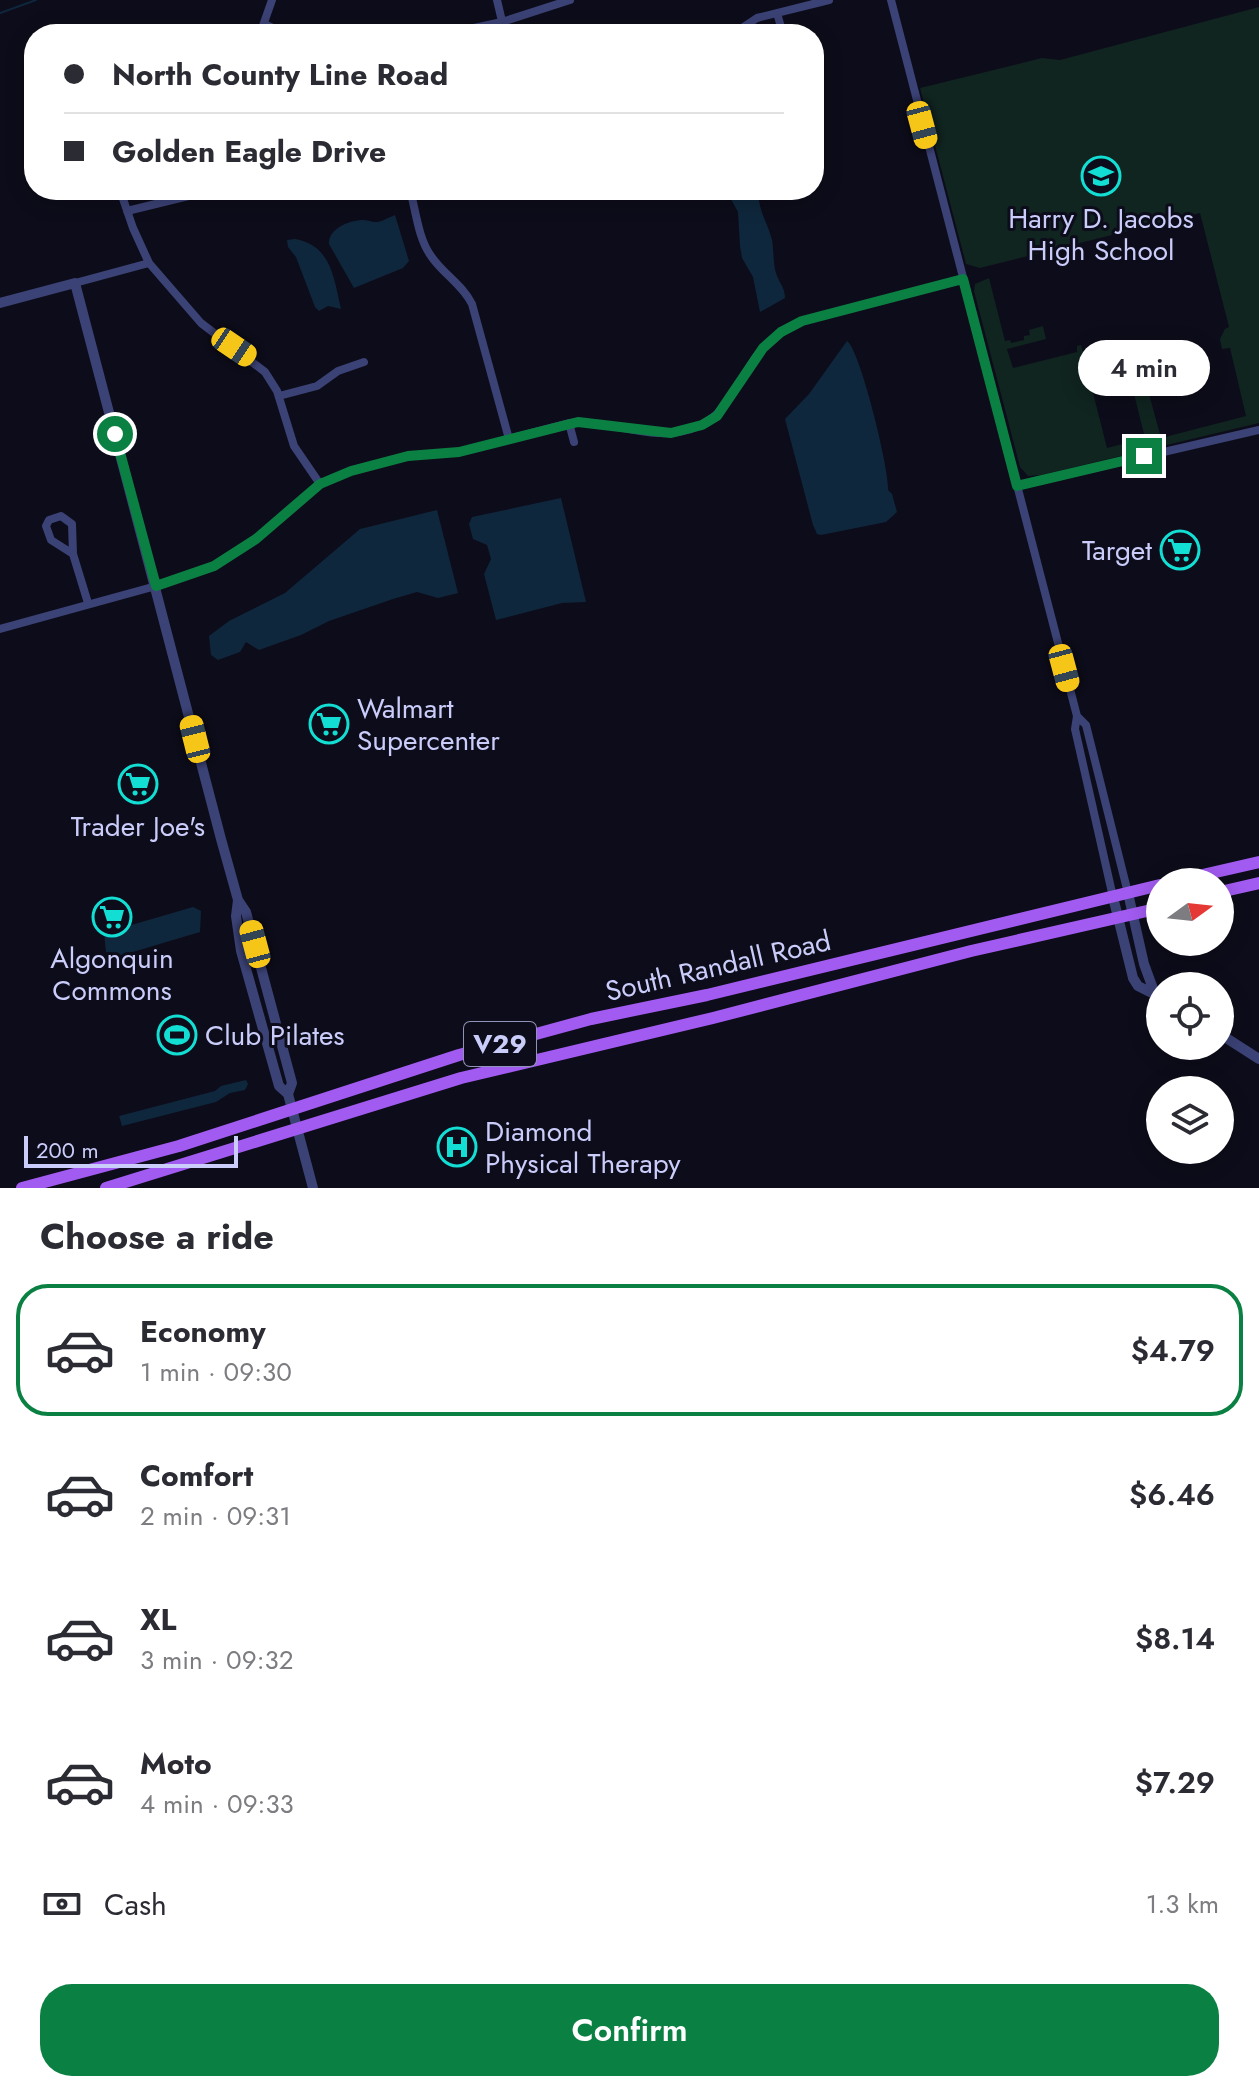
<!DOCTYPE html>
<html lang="en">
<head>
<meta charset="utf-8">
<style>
  :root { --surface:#fff; --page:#f2f2f3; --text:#2b2b33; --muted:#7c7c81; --line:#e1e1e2; --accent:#0b8043 }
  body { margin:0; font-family:Jost,sans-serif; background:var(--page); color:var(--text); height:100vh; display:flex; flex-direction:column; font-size:30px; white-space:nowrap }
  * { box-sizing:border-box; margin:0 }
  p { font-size:26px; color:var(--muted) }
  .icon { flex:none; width:44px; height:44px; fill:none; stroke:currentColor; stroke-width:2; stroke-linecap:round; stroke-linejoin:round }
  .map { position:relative; height:1188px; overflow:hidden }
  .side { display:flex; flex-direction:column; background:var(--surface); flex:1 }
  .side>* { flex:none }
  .guide { position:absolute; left:24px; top:24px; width:800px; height:176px; border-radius:32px; box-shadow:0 4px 20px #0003; display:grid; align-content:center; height:176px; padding:0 40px; background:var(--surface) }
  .needle { width:52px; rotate:75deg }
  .tools { position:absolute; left:1146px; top:868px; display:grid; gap:16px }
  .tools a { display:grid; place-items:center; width:88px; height:88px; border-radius:50%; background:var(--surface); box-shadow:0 4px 20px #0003; font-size:40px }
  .scale { position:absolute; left:24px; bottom:20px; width:214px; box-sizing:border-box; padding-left:8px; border:4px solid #caccfa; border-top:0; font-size:22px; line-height:28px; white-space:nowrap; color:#caccfa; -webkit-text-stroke:6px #0d0c1a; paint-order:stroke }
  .end { position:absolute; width:36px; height:36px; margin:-18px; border:10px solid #0b8043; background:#fff; box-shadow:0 0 0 4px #fff }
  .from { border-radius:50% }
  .bubble { position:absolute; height:56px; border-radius:28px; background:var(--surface); box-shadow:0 4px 20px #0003; font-size:26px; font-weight:600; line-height:56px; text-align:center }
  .car { position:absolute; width:24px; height:48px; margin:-24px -12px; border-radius:10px; box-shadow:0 0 6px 2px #0007; background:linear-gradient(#f5c518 24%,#345 0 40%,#f5c518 0 76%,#345 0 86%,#f5c518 0) }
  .guide b { display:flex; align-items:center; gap:28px; height:76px; font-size:30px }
  .guide b+b { border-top:2px solid var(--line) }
  .guide i { width:20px; height:20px; background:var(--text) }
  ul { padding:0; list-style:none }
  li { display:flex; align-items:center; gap:24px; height:132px; margin:0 16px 12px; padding:0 24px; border:4px solid transparent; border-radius:32px }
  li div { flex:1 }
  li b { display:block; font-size:30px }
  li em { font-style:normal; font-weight:600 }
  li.current { border-color:var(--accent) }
  li>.icon { width:72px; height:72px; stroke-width:1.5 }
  h2 { padding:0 40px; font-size:36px; line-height:96px }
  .pay { display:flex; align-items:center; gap:20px; height:88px; padding:0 40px; font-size:30px }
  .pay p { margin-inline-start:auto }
  .button { display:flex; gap:16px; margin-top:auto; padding:16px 40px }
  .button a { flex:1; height:92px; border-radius:32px; background:var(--accent); color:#fff; font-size:32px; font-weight:600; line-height:92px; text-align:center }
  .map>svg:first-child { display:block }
  .green { fill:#102420 }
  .water { fill:#0f273c }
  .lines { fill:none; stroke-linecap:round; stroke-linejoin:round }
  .stream { stroke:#0f273c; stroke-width:2 }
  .minor { stroke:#3b4275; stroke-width:8 }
  .tertiary { stroke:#3b4275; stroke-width:10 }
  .primary { stroke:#a25bf1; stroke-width:12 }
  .route { stroke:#0b8043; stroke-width:10 }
  .labels { text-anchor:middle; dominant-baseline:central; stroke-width:6; stroke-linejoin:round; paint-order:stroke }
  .shield { fill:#0d0c1a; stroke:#9192b7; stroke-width:2 }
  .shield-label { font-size:26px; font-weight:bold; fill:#caccfa }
  .poi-label { font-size:28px; fill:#caccfa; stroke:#0d0c1a }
  .street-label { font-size:28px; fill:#caccfa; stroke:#0d0c1a }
</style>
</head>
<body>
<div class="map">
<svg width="1259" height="1188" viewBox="0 0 1259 1188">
  <rect width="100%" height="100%" fill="#0d0c1a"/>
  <path class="green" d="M 1259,7 L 1259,423 L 1041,475 L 1028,476 L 1020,467 L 974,291 L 975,284 L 989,278 L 1005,341 L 1010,340 L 1011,343 L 1024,340 L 1024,336 L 1030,335 L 1029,330 L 1043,326 L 1046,339 L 1007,349 L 1013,368 L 1077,352 L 1077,346 L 1081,345 L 1107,448 L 1145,438 L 1127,366 L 1149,360 L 1148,353 L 1154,352 L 1157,364 L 1142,368 L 1161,438 L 1246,416 L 1230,348 L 1222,349 L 1220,339 L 1225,329 L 1229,327 L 1200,213 L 980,268 L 966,264 L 920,88 L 1042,58 L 1060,60 Z"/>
  <path class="water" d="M 726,190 L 758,190 C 759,214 767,220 772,240 C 774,251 773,264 776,273 C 779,283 785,287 785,298 L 760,312 L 753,277 L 742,258 L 740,246 L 738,212 Z
    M 395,215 L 409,261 L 403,268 L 354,288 L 329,244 C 328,229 349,220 363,220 C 367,220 372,222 376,222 C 382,222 389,217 395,215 Z
    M 295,239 C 331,245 334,278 341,309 L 328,306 L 319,311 L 315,307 L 296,257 L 288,247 L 287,240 Z
    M 847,341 C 860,349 890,472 888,490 L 892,494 L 897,512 L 886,522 L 821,535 L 817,534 L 813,525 L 785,419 L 809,394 Z
    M 561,498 L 586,602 L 562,603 L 496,620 L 484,574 L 491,559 L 487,545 L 473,539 L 469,524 L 472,517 Z
    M 437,510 L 458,593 L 438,598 L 417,592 L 393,599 L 329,621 L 301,635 L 259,650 L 246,642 L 240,652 L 218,660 L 211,655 L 209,636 L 229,621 L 285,593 L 360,529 Z
    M 193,907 L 201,911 L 200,932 L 116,957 L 106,952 L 104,933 Z
    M 246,1080 L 248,1084 L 245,1090 L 230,1093 L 216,1102 L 122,1126 L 119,1116 L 215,1091 L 221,1086 Z"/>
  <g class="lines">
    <path class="stream" d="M 0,13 L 36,0"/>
    <path class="minor" d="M 497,0 L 505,34
      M 891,0 L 1077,716 L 1075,729 L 1113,897
      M 777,13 L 783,34
      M 264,24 L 286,34
      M 260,34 L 272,0
      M 446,34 L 502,22 L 570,0
      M 733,34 L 757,18 L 829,0
      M 120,190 L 133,228 L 149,263 L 201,323 L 265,372 L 277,391 L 294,446 L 320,484
      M 410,190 C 416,211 418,238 431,256 C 443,274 462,284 472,304 L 509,439
      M 127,211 L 213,190
      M 75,283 L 149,263
      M 279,396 L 317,386 L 338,371 L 364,362
      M 569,423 L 574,442
      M 1017,486 L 1259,430
      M 73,554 L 51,540 L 46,526 L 49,520 L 61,516 L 72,524 L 73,554 L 88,603
      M 0,629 L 156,586 L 214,566 L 256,539 L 320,484 L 351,471 L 408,456 L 459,452 L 569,423 C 605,419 644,438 679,432 C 730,423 733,383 762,349 C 773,337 787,328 802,321 L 963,279
      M 1077,716 L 1086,725 L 1128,893"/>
    <path class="tertiary" d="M 0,303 L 75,283 L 221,839 L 238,900 L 246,912 L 292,1083 L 288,1094 L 313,1188
      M 1128,893 L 1144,964 L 1155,994
      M 1113,897 L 1133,978 L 1138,986 L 1160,997
      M 238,900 L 236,916 L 241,951 L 279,1086 L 288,1094
      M 1220,1034 L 1259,1059"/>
    <path class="primary" d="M 1172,882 L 1259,862
      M 1220,892 L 1259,883
      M 22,1188 L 179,1146 L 459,1055 L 591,1019 L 707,995 L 1160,885
      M 106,1188 L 461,1078 L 713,1018 L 971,951 L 1160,908"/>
  </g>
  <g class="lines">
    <path class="route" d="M 115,434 L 156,586 L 214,566 L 256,539 L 320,484 L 351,471 L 408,456 L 459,452 L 578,422 L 671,433 L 702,425 L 717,416 L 763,348 L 781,332 L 802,321 L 963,279 L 1017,486 L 1144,456"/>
  </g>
  <defs>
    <g id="school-ring" transform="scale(2)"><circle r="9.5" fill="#0d0c1a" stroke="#13ded3" stroke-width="1.5"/><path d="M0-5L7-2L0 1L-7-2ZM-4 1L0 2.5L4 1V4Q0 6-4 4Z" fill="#13ded3"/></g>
    <g id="supermarket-ring" transform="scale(2)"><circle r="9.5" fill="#0d0c1a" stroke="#13ded3" stroke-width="1.5"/><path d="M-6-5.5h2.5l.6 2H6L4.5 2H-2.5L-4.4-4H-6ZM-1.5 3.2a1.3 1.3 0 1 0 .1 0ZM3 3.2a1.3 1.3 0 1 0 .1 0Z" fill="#13ded3"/></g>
    <g id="stadium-ring" transform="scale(2)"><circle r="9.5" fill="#0d0c1a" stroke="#13ded3" stroke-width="1.5"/><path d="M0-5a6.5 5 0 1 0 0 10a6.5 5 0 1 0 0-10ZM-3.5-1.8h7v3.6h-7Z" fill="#13ded3"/></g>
    <g id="hospital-ring" transform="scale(2)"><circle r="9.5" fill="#0d0c1a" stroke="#13ded3" stroke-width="1.5"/><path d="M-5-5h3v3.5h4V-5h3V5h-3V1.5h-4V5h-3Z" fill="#13ded3"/></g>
  </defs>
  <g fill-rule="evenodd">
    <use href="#school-ring" x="1101" y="176"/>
    <use href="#supermarket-ring" x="1180" y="550"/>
    <use href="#supermarket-ring" x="329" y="724"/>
    <use href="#supermarket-ring" x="138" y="784"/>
    <use href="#supermarket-ring" x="112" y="917"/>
    <use href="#stadium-ring" x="177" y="1035"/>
    <use href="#hospital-ring" x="457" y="1147"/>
  </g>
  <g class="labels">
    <rect class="shield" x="464" y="1022" width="72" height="44" rx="6"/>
    <g class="shield-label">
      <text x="500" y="1044">V29</text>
    </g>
    <g class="poi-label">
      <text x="1101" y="218">Harry D. Jacobs<tspan x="1101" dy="32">High School</tspan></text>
      <text x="1152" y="550" text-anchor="end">Target</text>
      <text x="357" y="708" text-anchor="start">Walmart<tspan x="357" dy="32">Supercenter</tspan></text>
      <text x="138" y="826">Trader Joe's</text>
      <text x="112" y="958">Algonquin<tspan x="112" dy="32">Commons</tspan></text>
      <text x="205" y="1035" text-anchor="start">Club Pilates</text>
      <text x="485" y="1131" text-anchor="start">Diamond<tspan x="485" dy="32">Physical Therapy</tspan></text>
    </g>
    <g class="street-label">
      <text transform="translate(718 966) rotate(-13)">South Randall Road</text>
    </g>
  </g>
</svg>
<div class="tools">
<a><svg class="needle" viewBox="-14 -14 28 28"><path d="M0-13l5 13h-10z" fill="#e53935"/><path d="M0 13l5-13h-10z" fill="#7c7c81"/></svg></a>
<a><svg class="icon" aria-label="locate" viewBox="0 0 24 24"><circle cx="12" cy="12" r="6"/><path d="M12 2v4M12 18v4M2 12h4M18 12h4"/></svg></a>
<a><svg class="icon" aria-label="layers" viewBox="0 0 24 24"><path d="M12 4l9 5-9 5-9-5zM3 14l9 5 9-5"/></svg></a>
</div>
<div class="scale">200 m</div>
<i class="end from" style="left:115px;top:434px"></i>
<i class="end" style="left:1144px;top:456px"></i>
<div class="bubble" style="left:1078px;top:340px;width:132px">4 min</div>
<i class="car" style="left:922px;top:125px;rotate:165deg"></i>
<i class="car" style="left:234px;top:347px;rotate:124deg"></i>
<i class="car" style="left:1064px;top:668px;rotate:165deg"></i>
<i class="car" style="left:195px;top:739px;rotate:346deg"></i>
<i class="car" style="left:255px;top:944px;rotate:345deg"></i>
<div class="guide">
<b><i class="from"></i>North County Line Road</b>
<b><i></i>Golden Eagle Drive</b>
</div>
</div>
<section class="side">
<h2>Choose a ride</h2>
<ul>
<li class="current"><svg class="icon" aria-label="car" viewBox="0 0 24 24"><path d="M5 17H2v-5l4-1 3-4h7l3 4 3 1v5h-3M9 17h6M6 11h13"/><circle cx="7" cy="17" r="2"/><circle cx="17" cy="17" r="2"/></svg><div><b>Economy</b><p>1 min · 09:30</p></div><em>$4.79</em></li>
<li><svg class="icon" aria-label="car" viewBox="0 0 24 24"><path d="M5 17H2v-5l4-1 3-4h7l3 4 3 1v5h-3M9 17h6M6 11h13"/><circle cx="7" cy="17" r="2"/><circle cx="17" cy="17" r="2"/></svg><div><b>Comfort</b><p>2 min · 09:31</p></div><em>$6.46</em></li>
<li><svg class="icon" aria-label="car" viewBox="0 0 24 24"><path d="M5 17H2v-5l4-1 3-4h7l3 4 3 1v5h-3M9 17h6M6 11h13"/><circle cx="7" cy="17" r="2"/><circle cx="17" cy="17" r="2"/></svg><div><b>XL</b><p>3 min · 09:32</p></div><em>$8.14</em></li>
<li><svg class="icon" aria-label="car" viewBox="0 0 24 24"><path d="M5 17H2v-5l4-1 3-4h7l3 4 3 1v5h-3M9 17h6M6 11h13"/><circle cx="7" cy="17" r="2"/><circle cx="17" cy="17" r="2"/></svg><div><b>Moto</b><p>4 min · 09:33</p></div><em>$7.29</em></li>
</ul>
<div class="pay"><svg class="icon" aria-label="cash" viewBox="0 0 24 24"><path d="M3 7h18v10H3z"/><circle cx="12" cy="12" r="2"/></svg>Cash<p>1.3 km</p></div>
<div class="button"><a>Confirm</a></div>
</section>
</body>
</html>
